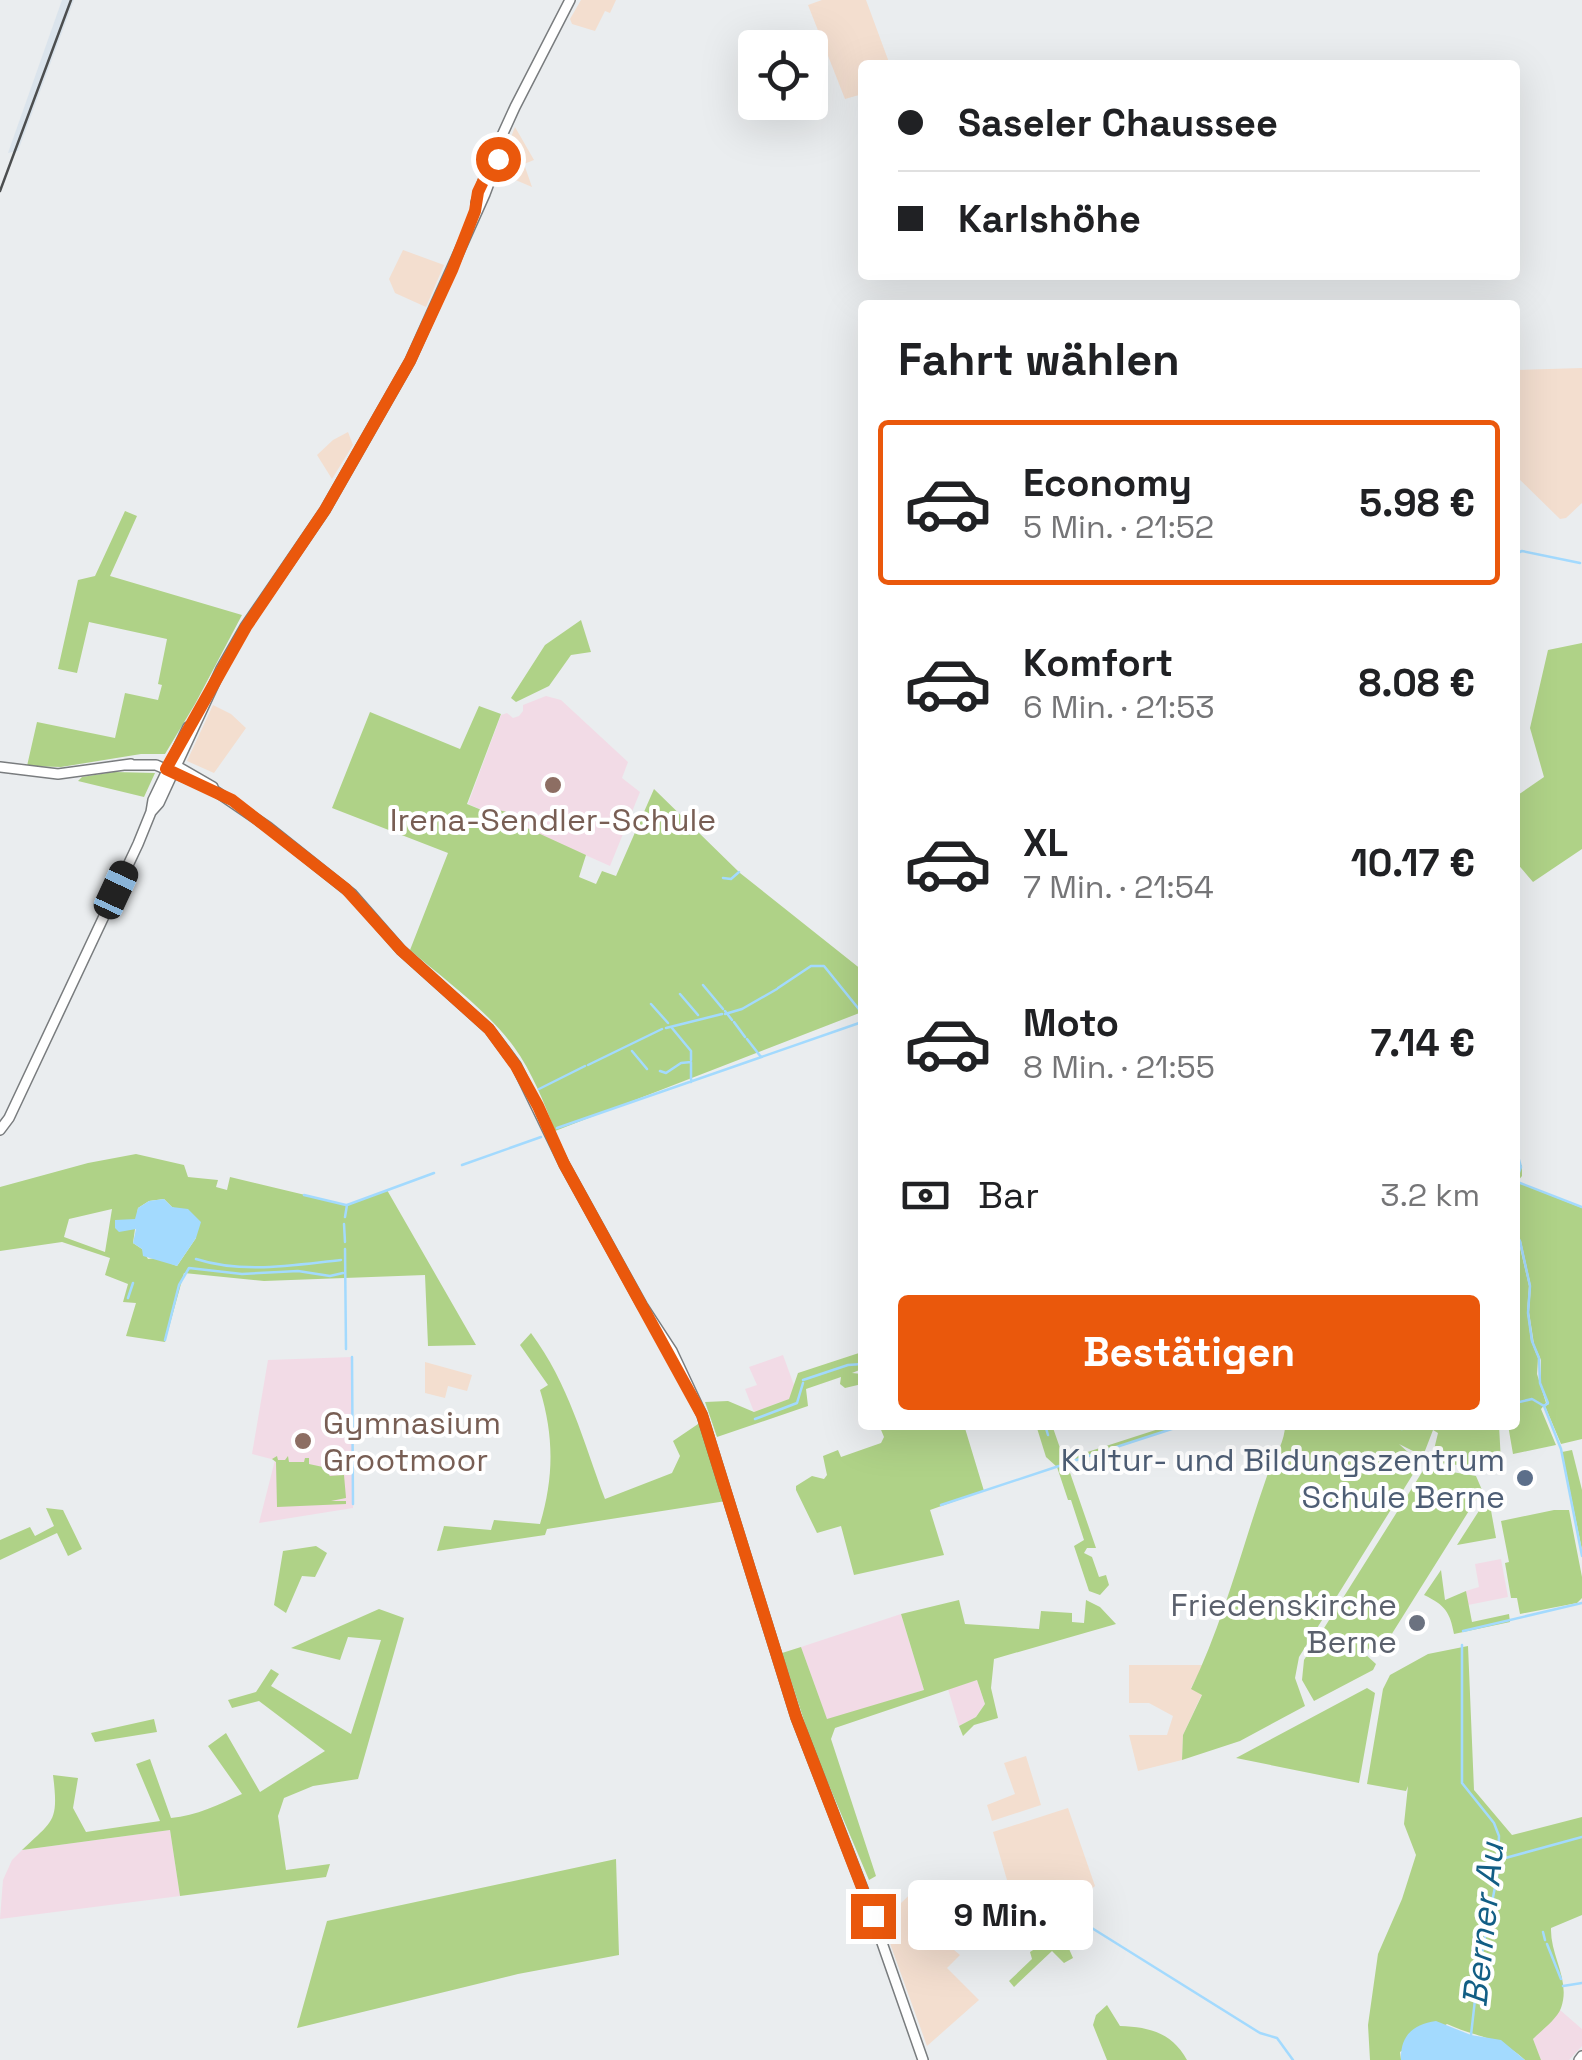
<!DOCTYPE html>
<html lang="de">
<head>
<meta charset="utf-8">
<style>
  :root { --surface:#fff; --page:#f6f6f6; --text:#202124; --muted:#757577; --line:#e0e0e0; --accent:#ea580c }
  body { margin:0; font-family:"Space Grotesk",sans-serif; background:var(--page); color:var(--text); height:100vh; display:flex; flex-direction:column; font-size:38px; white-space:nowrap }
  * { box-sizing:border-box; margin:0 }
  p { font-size:32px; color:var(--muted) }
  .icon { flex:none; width:55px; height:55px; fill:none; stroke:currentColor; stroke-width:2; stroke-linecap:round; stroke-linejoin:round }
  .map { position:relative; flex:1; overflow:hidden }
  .details { position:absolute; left:858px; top:300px; width:662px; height:1130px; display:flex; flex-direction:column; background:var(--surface); border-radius:10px; box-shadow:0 10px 40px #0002 }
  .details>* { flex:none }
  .top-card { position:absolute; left:858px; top:60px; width:662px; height:220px; border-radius:10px; box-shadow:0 10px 40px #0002; display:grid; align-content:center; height:220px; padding:0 40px; background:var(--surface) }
  .tools { position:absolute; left:738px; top:30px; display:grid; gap:20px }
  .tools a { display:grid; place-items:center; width:90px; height:90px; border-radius:10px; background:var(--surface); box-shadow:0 10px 40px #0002; font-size:50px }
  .end { position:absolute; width:45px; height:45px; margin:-22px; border:12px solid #ea580c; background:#fff; box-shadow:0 0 0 5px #fff }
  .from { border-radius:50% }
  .bubble { position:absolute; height:70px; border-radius:10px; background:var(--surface); box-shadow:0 10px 40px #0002; font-size:32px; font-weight:600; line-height:70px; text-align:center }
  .car { position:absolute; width:30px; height:60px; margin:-30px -15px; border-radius:12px; box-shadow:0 0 8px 2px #0007; background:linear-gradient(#222 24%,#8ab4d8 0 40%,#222 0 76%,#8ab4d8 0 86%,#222 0) }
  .top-card b { display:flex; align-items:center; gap:35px; height:95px; font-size:38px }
  .top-card b+b { border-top:2px solid var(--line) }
  .top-card i { width:25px; height:25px; background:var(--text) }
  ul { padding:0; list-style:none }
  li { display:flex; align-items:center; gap:30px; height:165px; margin:0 20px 15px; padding:0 20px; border:5px solid transparent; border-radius:10px }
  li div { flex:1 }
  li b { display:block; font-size:38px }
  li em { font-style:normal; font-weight:600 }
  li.selected { border-color:var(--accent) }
  li>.icon { width:90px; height:90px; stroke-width:1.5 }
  h2 { padding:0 40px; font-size:45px; line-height:120px }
  .pay { display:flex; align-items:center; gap:25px; height:110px; padding:0 40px; font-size:38px }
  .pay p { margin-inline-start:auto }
  .cta { display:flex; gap:20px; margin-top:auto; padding:20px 40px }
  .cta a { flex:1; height:115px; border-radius:10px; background:var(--accent); color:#fff; font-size:40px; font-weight:600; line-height:115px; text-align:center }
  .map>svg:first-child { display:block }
  .commercial { fill:#f3decf }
  .built { fill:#dbe4ec }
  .education { fill:#f2dbe6 }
  .green { fill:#afd287; fill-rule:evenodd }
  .water { fill:#a3dafe }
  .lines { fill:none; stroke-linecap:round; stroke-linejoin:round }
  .stream { stroke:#a3dafe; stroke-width:2.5 }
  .major-casing { stroke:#797c7e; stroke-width:12 }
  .major { stroke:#fff; stroke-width:9 }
  .tram { stroke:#4c4e4f; stroke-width:2.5 }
  .route { stroke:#ea580c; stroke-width:12 }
  .education-dot { fill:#8d6e63; stroke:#fff; stroke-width:4 }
  .service-dot { fill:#5c6f8a; stroke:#fff; stroke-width:4 }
  .worship-dot { fill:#6b7280; stroke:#fff; stroke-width:4 }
  .labels { text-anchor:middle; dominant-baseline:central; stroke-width:8; stroke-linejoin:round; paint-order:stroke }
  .education-label { font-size:32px; fill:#785e54; stroke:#fff }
  .service-label { font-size:32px; fill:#4e5e75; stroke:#fff; text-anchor:end }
  .worship-label { font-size:32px; fill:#5b616d; stroke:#fff; text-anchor:end }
  .water-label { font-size:35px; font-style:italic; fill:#125e85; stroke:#fff }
</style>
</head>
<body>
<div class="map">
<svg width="1582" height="2060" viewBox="0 0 1582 2060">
  <rect width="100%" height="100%" fill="#eaedef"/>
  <path class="commercial" d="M 581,0 L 616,0 L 610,13 L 605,11 L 595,31 L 572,24 L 570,19 Z
    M 822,0 L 866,0 L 890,65 L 862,65 L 862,94 L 859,95 L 845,99 L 808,5 Z
    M 515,127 L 534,160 L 524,164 L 532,187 L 497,172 Z
    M 403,250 L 444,265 L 426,307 L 395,293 L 389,279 Z
    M 1582,368 L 1582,503 L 1566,518 L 1560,519 L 1515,475 L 1515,370 Z
    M 348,432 L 353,445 L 332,479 L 317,455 L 333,440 Z
    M 213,705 L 231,714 L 246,728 L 214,773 L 187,761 Z
    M 425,1362 L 472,1375 L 467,1391 L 448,1386 L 445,1398 L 425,1393 Z
    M 1129,1665 L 1203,1665 L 1191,1688 L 1202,1694 L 1183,1735 L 1182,1760 L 1138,1771 L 1129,1735 L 1167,1735 L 1173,1716 L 1149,1703 L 1129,1703 Z
    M 1026,1756 L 1041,1805 L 992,1821 L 987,1805 L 1015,1794 L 1004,1763 Z
    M 1068,1808 L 1095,1886 L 1068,1908 L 1007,1880 L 993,1832 Z
    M 920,1885 L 929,1896 L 911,1914 L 960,1955 L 947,1968 L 979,2000 L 927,2046 L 882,1921 Z"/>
  <path class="built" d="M 62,0 L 74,0 L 18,151 L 8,153 Z"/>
  <path class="education" d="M 546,696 L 561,700 L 628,762 L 622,778 L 640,792 L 610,866 L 536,833 L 514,821 L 515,815 L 485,811 L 468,804 L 501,715 L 507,713 L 513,718 L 519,716 L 523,711 L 523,705 Z
    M 783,1355 L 795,1388 L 789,1399 L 754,1412 L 745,1389 L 757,1385 L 749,1367 Z
    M 352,1357 L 353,1508 L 259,1523 L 275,1460 L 252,1454 L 268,1360 Z
    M 1501,1559 L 1508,1597 L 1468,1605 L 1466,1591 L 1479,1587 L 1475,1564 Z
    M 901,1614 L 924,1690 L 827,1720 L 801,1647 Z
    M 977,1680 L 985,1704 L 976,1717 L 959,1726 L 948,1689 Z
    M 170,1830 L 180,1896 L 0,1919 L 3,1880 L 12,1860 L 22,1850 Z
    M 1560,2010 L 1582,2029 L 1582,2046 L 1569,2060 L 1541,2060 L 1533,2039 Z"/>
  <path class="green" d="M 125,511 L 137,516 L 110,576 L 242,615 L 195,704 L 165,754 L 141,754 L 61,767 L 27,766 L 37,722 L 115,738 L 125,693 L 158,700 L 162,685 L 158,684 L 167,639 L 89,622 L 77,673 L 58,669 L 78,580 L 95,576 Z
    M 581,620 L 591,652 L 571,655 L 549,686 L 516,702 L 511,698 L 545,645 Z
    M 1582,643 L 1582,849 L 1533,882 L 1515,861 L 1515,797 L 1544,777 L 1530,728 L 1548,650 Z
    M 479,706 L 501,714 L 467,804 L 484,811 L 486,807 L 515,814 L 514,822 L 586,855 L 579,877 L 596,884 L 602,871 L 616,876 L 654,789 L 740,873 L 862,970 L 862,1012 L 555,1131 C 544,1102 532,1072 514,1047 C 486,1009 445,980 410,950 L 448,853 L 332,808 L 370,712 L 460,749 Z
    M 114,772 L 154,773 L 155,773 L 144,797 L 78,781 L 82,777 Z
    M 136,1154 L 184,1165 L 188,1177 L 218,1180 L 216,1187 L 227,1190 L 230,1177 L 347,1205 L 387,1190 L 476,1345 L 428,1346 L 425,1275 L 264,1281 L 184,1273 L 165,1342 L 126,1336 L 136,1303 L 123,1302 L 128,1284 L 105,1275 L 110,1258 L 62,1242 L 0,1251 L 0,1187 L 88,1163 ZM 164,1199 L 172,1207 L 194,1217 L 196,1238 L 177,1266 L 157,1258 L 148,1259 L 142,1249 L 133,1243 L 138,1208 L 149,1201 ZM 112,1209 L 105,1252 L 64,1237 L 69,1219 Z
    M 1515,1165 L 1522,1165 L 1522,1176 L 1517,1182 L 1582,1208 L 1582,1439 L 1561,1444 L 1545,1406 L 1549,1404 L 1541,1384 L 1541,1360 L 1534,1344 L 1529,1312 L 1531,1286 L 1521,1241 L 1517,1235 L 1529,1286 L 1527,1311 L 1531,1341 L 1538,1358 L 1537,1374 L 1546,1403 L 1541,1409 L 1556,1445 L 1513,1454 L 1508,1425 L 1515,1425 Z
    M 531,1333 C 569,1384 583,1441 605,1499 L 672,1473 L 680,1456 L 673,1441 L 701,1422 L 726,1501 L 547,1529 L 545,1535 L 437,1551 L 444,1526 L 491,1530 L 494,1520 L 540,1524 C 554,1477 554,1436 540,1390 L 548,1385 L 520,1345 Z
    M 862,1352 L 862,1369 L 852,1373 L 862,1374 L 862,1384 L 845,1388 L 840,1384 L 841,1377 L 806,1389 L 808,1406 L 717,1437 L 705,1402 L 728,1401 L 754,1412 L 789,1399 L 798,1373 Z
    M 879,1425 L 964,1425 L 984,1491 L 930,1510 L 944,1555 L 854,1575 L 841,1526 L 817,1533 L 796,1490 L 796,1486 L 812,1476 L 824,1479 L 827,1475 L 823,1456 L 838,1450 L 841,1457 L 881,1443 L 884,1437 Z
    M 1036,1425 L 1052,1425 L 1060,1448 L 1072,1457 L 1171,1425 L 1185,1425 L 1067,1464 L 1096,1548 L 1087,1548 L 1084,1553 L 1092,1557 L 1099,1577 L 1106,1575 L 1109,1585 L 1100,1595 L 1089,1591 L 1074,1546 L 1084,1540 L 1071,1500 L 1068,1500 L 1057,1467 L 1046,1457 Z
    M 1285,1425 L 1499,1425 L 1501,1462 L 1492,1469 L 1431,1462 L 1438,1433 L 1433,1430 L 1423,1456 L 1399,1444 L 1420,1463 L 1299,1657 L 1295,1678 L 1305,1706 L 1240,1741 L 1182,1760 L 1183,1735 L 1202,1695 L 1191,1689 C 1224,1621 1242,1547 1267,1476 C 1273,1459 1285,1443 1285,1425 Z
    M 1572,1450 L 1582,1490 L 1582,1550 L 1562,1452 Z
    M 277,1456 L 278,1460 L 285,1460 L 288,1456 L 289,1462 L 304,1462 L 305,1458 L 309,1458 L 309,1464 L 323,1467 L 330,1476 L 344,1475 L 346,1498 L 331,1501 L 346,1501 L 346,1504 L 277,1507 L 276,1462 L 272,1459 Z
    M 1428,1468 L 1476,1476 L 1482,1490 L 1383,1648 L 1373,1643 L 1365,1654 L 1376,1664 L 1373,1670 L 1314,1701 L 1302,1680 L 1304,1660 L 1424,1469 Z
    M 1484,1503 L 1490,1505 L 1496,1538 L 1457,1545 Z
    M 46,1508 L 63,1510 L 82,1549 L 68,1556 L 57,1533 L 0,1560 L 0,1540 L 30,1527 L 35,1536 L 54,1526 Z
    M 1554,1510 L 1569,1510 L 1582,1577 L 1582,1598 L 1577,1603 L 1520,1614 L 1517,1598 L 1511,1598 L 1505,1563 L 1509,1562 L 1501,1521 Z
    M 316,1546 L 327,1553 L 315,1577 L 302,1576 L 286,1613 L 274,1605 L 283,1551 Z
    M 1441,1570 L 1445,1600 L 1466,1591 L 1472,1622 L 1509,1614 L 1510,1622 L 1454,1634 C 1450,1612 1445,1605 1424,1595 Z
    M 959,1600 L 965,1624 L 1039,1629 L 1041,1611 L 1072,1613 L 1072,1622 L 1084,1623 L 1086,1600 L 1100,1607 L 1116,1624 L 994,1659 L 991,1688 L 998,1718 L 974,1725 L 963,1736 L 959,1726 L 976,1717 L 985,1704 L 977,1680 L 835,1728 L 831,1739 L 876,1876 L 869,1880 L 812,1745 L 782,1653 L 801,1647 L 827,1719 L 924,1690 L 901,1614 Z
    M 379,1609 L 404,1618 L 358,1779 L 313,1786 L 284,1798 L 278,1816 L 286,1870 L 330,1864 L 326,1877 L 180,1896 L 170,1830 L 22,1850 C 53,1820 59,1823 53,1775 L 78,1778 L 73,1808 L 86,1832 L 160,1821 L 136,1764 L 150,1759 L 171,1818 C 196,1816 220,1804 242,1794 L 208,1746 L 226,1733 L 260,1792 L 325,1751 L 259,1701 L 232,1708 L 228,1700 L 256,1692 L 271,1669 L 279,1674 L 271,1686 L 351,1734 L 381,1640 L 348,1637 L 340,1660 L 291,1648 Z
    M 1468,1646 L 1474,1790 L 1512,1835 L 1582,1817 L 1582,1915 L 1551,1928 C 1550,1956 1571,1980 1561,2008 C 1557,2019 1542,2030 1533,2039 L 1541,2060 L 1525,2060 C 1499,2036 1477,2038 1447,2024 L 1400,2052 L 1401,2060 L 1370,2060 L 1368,2025 L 1378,1954 L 1402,1899 L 1416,1855 L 1404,1824 L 1408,1786 L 1406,1791 L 1367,1784 L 1383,1689 L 1390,1675 L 1428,1654 Z
    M 1367,1688 L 1375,1693 L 1359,1783 L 1236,1758 Z
    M 154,1719 L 157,1732 L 95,1742 L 91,1733 Z
    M 616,1859 L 619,1955 L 518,1974 L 297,2028 L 327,1921 Z
    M 1082,1909 L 1084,1923 L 1063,1935 L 1073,1958 L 1064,1963 L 1052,1951 L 1014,1987 L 1009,1981 L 1032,1959 L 1030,1952 L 1044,1943 L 1060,1922 Z
    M 1107,2005 L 1120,2026 C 1150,2027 1172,2033 1187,2060 L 1107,2060 L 1093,2025 L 1096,2015 Z"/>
  <path class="water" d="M 164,1199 L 172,1207 L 188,1209 L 201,1222 L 196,1238 L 177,1266 L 143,1256 L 142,1249 L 133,1243 L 136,1229 L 119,1232 L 115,1228 L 115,1220 L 135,1219 L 138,1208 L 149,1201 Z
    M 1436,2021 L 1471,2035 L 1501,2040 L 1525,2060 L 1401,2060 C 1400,2036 1413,2024 1436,2021 Z"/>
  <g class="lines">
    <path class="stream" d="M 1515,554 L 1522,551 L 1580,563
      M 723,878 L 731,879 L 739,872
      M 703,985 L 723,1009
      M 778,988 L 811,966 L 824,966 L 862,1013
      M 680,994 L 698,1015
      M 651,1004 L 668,1023
      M 725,1011 L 732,1020
      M 725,1014 L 742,1009 L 777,989
      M 734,1022 L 745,1037
      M 666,1028 L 722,1014
      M 672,1028 L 691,1051 L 691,1060
      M 747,1039 L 761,1057
      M 632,1051 L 647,1069
      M 691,1062 L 691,1082
      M 588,1065 L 662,1029
      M 660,1071 L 666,1073 L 681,1063 L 691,1062
      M 539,1089 L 585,1066
      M 557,1128 L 862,1022
      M 1515,1139 L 1517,1119
      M 1515,1145 L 1521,1167 L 1516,1180
      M 462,1165 L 541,1137
      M 1515,1181 L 1582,1207
      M 304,1195 L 346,1205
      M 345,1217 L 347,1205 L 434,1173
      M 344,1224 L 345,1242
      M 1515,1232 L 1520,1241 L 1530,1286 L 1528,1313 L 1532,1341 L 1539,1358 L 1540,1383 L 1548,1403 L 1544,1406
      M 345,1249 L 346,1349
      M 196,1259 C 243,1274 293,1265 341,1260
      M 128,1298 L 133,1283
      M 165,1340 L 179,1285 L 189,1268 L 242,1274 L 298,1271 L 330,1276 L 343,1273
      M 352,1357 L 353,1504
      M 803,1380 L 848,1365 L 862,1364
      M 1515,1403 L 1532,1399 L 1544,1406 L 1561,1449 L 1582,1556
      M 755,1419 L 797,1403 L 803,1383
      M 1045,1425 L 1048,1435
      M 1388,1425 L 1402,1429 L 1403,1425
      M 1431,1425 L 1436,1425
      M 1064,1464 L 1184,1425
      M 941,1505 L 1059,1466
      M 1463,1631 L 1582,1603
      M 1462,1645 L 1462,1783 L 1494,1823 L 1499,1836 L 1497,1877 L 1478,1973 L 1471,2035
      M 1498,1860 L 1582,1837
      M 1061,1930 L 1080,1921 L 1087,1925 L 1260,2033 L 1277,2038 L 1293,2060
      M 1543,1932 L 1545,1940
      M 1547,1944 L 1561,1979
      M 1563,1986 L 1582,1983"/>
    <g class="major-casing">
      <path id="major" d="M 476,203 L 489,164 L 515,107 L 570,0
        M 127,765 L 156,765 L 214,790 L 268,827 L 352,894 L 401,950 L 489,1029 L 516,1065 L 564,1164 L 642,1305 L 672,1351 L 702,1415 L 796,1717 L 866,1897 L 923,2060
        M 175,765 L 213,787
        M 0,767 L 58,774 L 131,764
        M 151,812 L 159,803 L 221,669 L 245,627 L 325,510 L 410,361 L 485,194 L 498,159 L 498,150
        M 0,1130 L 9,1118 L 138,844 L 151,812 L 153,800 L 188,727 L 194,725
        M 1579,2060 L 1582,2056"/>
    </g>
    <use href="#major" class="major"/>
    <path class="tram" d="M 0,191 L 71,0"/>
  </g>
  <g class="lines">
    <path class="route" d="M 498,159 L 498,150 L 478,192 L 475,211 L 452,270 L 410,361 L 325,510 L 246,627 L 166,769 L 232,800 L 346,889 L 401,950 L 489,1029 L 516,1066 L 538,1106 L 564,1164 L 702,1415 L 796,1717 L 873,1916"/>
  </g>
  <g class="education-dot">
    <circle cx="553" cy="785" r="10"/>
    <circle cx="303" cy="1441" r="10"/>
  </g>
  <circle class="service-dot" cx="1525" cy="1478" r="10"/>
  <circle class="worship-dot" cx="1417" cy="1623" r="10"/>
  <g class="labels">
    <g class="education-label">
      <text x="553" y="820">Irena-Sendler-Schule</text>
      <text x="323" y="1423" text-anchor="start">Gymnasium<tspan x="323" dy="37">Grootmoor</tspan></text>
    </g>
    <g class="service-label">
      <text x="1505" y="1460">Kultur- und Bildungszentrum<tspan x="1505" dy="37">Schule Berne</tspan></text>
    </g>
    <g class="worship-label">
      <text x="1397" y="1605">Friedenskirche<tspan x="1397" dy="37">Berne</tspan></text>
    </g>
    <g class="water-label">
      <text transform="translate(1483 1925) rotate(-84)">Berner Au</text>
    </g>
  </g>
</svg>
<div class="tools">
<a><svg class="icon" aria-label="locate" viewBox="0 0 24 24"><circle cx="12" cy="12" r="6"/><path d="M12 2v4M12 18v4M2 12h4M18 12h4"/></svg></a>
</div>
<i class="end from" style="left:498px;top:159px"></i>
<i class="end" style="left:873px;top:1916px"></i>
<div class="bubble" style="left:908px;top:1880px;width:185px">9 Min.</div>
<i class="car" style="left:116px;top:890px;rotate:25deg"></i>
<div class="top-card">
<b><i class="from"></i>Saseler Chaussee</b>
<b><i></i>Karlshöhe</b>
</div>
<section class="details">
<h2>Fahrt wählen</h2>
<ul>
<li class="selected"><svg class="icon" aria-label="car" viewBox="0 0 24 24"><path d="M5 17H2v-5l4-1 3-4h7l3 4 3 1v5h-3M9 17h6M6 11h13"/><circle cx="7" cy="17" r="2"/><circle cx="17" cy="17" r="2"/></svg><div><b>Economy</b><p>5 Min. · 21:52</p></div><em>5.98 €</em></li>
<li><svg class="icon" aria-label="car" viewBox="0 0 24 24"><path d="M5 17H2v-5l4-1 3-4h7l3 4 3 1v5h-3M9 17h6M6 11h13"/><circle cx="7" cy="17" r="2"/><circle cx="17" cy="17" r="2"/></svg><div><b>Komfort</b><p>6 Min. · 21:53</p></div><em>8.08 €</em></li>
<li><svg class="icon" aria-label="car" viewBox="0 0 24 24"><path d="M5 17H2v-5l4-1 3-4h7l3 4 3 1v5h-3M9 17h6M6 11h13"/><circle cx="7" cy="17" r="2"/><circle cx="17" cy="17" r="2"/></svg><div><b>XL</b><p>7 Min. · 21:54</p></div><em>10.17 €</em></li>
<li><svg class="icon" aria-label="car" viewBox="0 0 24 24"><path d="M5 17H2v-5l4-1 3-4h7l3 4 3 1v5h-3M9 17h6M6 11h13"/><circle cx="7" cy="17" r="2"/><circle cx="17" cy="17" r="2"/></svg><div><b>Moto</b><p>8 Min. · 21:55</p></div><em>7.14 €</em></li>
</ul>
<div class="pay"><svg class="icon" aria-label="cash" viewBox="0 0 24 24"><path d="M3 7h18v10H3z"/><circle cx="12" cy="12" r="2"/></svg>Bar<p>3.2 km</p></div>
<div class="cta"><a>Bestätigen</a></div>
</section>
</div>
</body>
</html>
